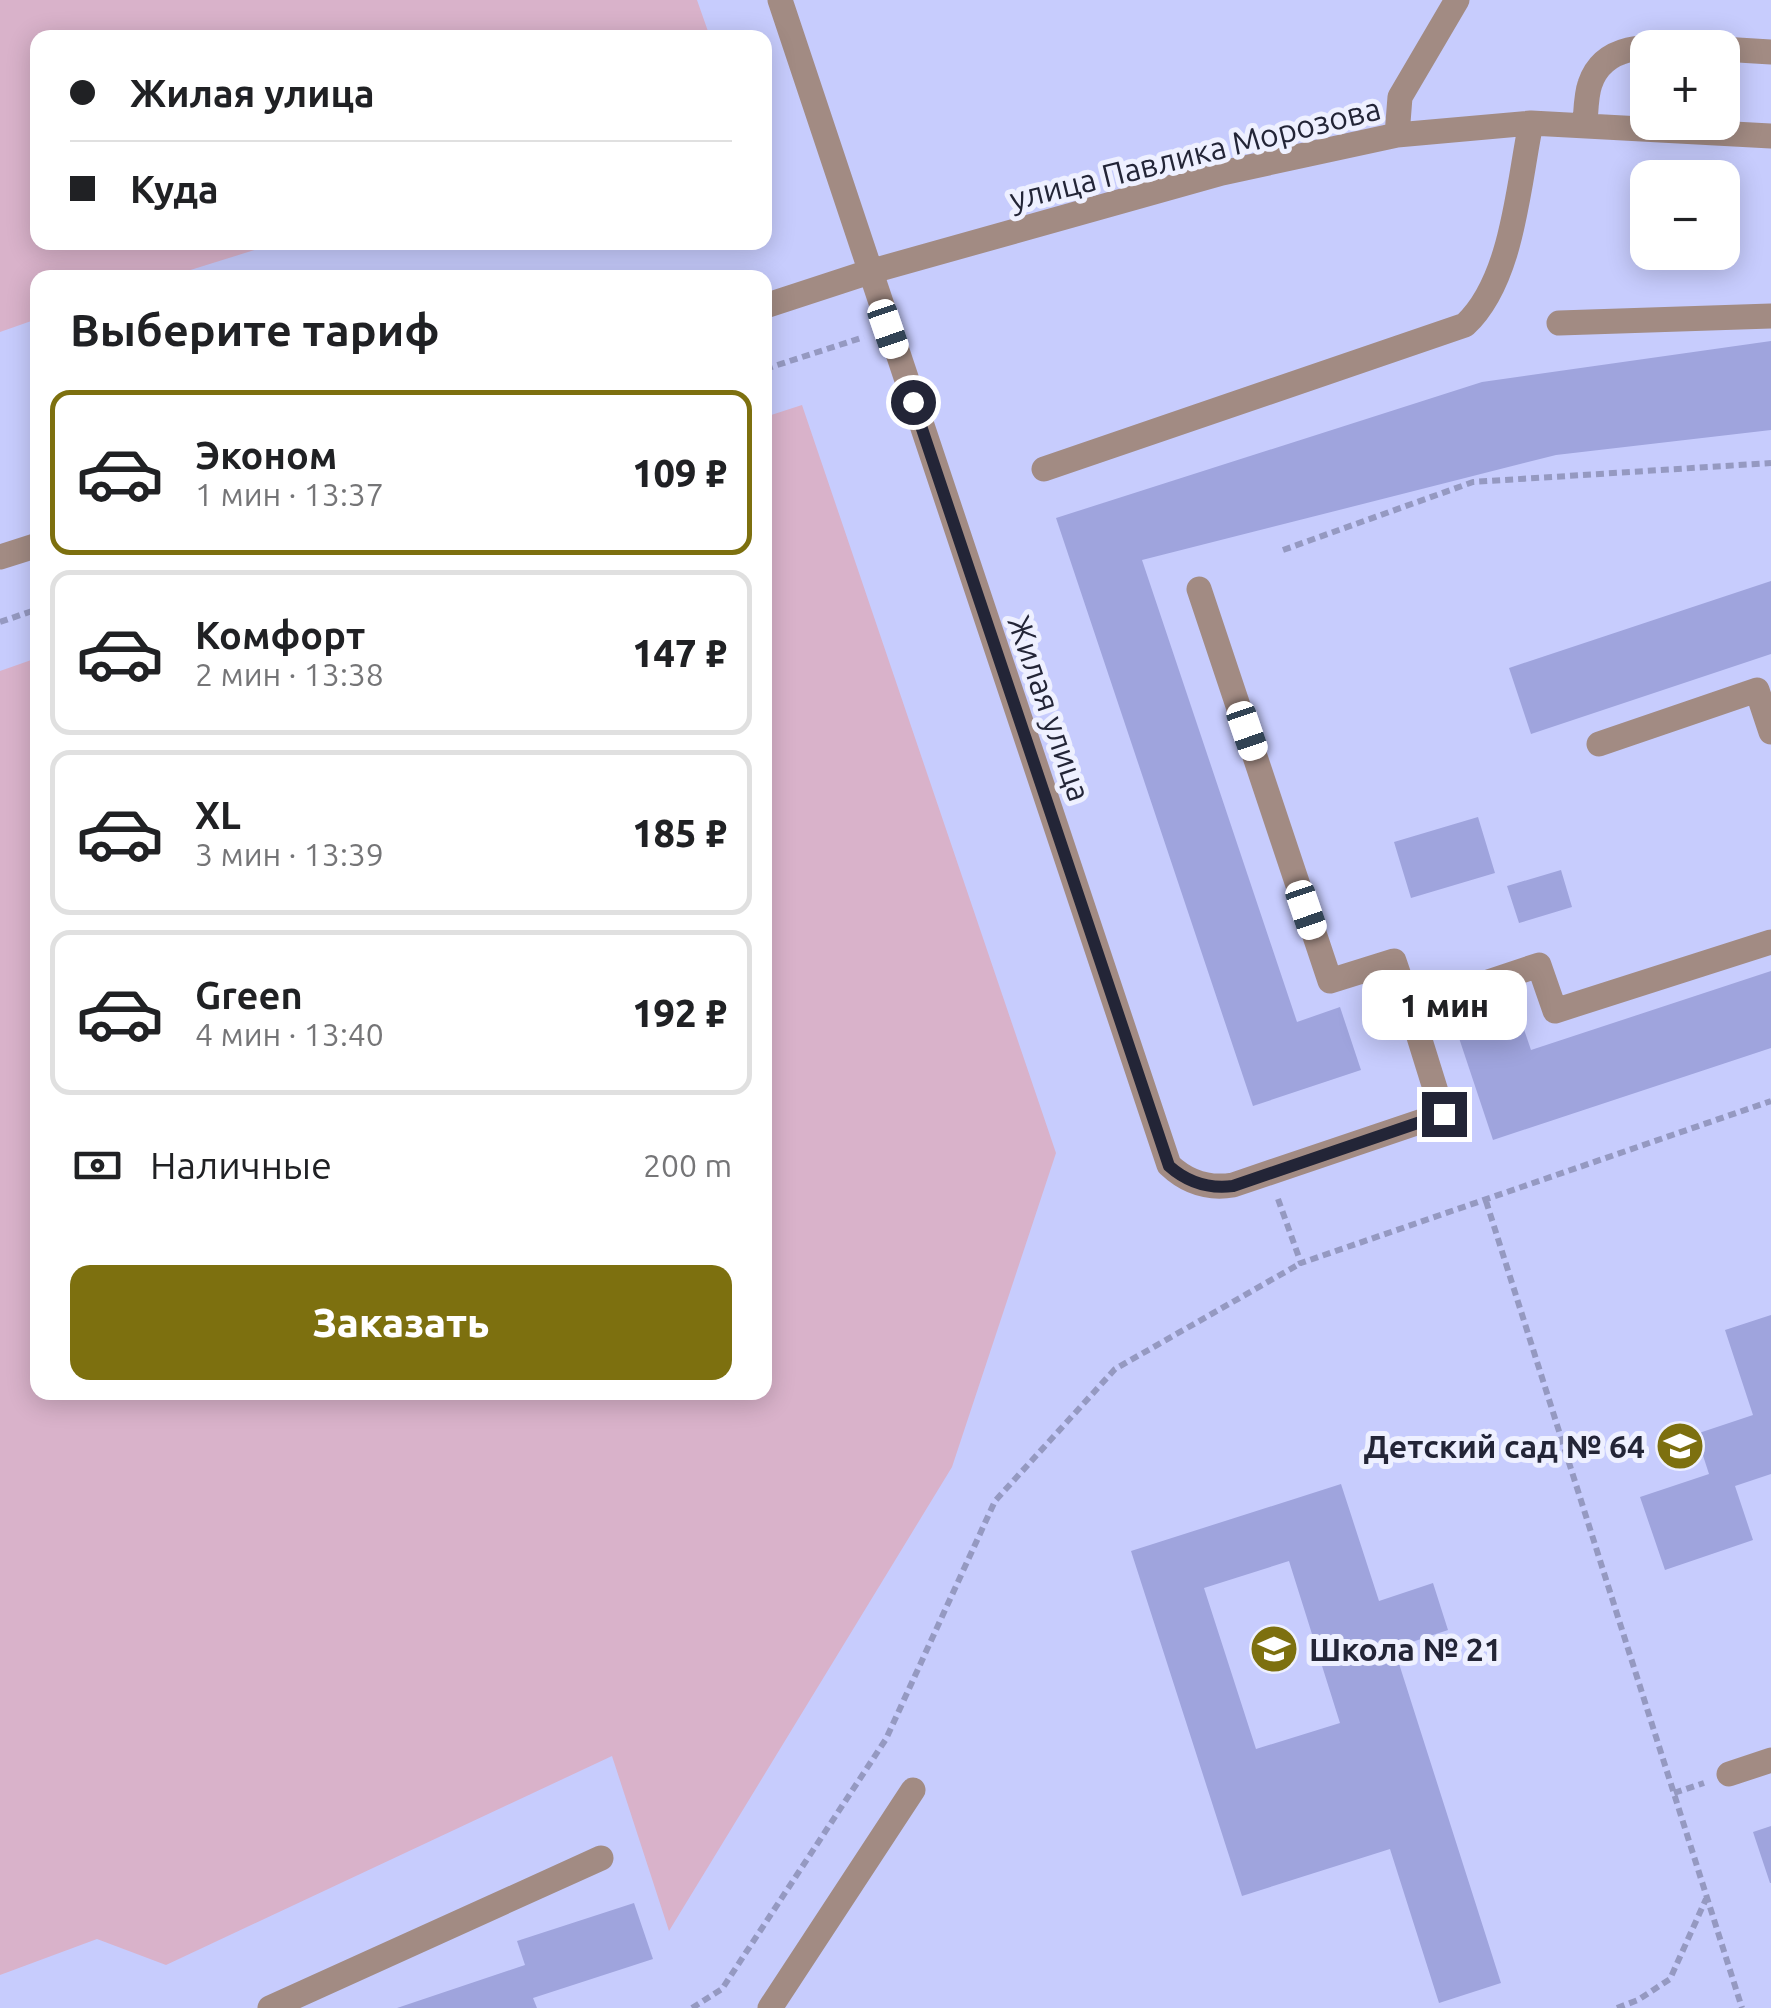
<!DOCTYPE html>
<html lang="ru">
<head>
<meta charset="utf-8">
<style>
  :root { --surface:#fff; --page:#f6f6f6; --text:#202124; --muted:#757577; --line:#e0e0e0; --accent:#7d700f }
  body { margin:0; font-family:Ubuntu,sans-serif; background:var(--page); color:var(--text); height:100vh; display:flex; flex-direction:column; font-size:38px; white-space:nowrap }
  * { box-sizing:border-box; margin:0 }
  p { font-size:32px; color:var(--muted) }
  .icon { flex:none; width:55px; height:55px; fill:none; stroke:currentColor; stroke-width:2; stroke-linecap:round; stroke-linejoin:round }
  .map { position:relative; flex:1; overflow:hidden }
  .panel { position:absolute; left:30px; top:270px; width:742px; height:1130px; display:flex; flex-direction:column; background:var(--surface); border-radius:20px; box-shadow:0 5px 25px #0003 }
  .panel>* { flex:none }
  .guide { position:absolute; left:30px; top:30px; width:742px; height:220px; border-radius:20px; box-shadow:0 5px 25px #0003; display:grid; align-content:center; height:220px; padding:0 40px; background:var(--surface) }
  .fabs { position:absolute; left:1630px; top:30px; display:grid; gap:20px }
  .fabs a { display:grid; place-items:center; width:110px; height:110px; border-radius:20px; background:var(--surface); box-shadow:0 5px 25px #0003; font-size:50px }
  .end { position:absolute; width:45px; height:45px; margin:-22px; border:12px solid #232537; background:#fff; box-shadow:0 0 0 5px #fff }
  .from { border-radius:50% }
  .bubble { position:absolute; height:70px; border-radius:20px; background:var(--surface); box-shadow:0 5px 25px #0003; font-size:32px; font-weight:800; line-height:70px; text-align:center }
  .car { position:absolute; width:30px; height:60px; margin:-30px -15px; border-radius:12px; box-shadow:0 0 8px 2px #0007; background:linear-gradient(#fff 24%,#345 0 40%,#fff 0 76%,#345 0 86%,#fff 0) }
  .guide b { display:flex; align-items:center; gap:35px; height:95px; font-size:38px }
  .guide b+b { border-top:2px solid var(--line) }
  .guide i { width:25px; height:25px; background:var(--text) }
  ul { padding:0; list-style:none }
  li { display:flex; align-items:center; gap:30px; height:165px; margin:0 20px 15px; padding:0 20px; border:5px solid var(--line); border-radius:20px }
  li div { flex:1 }
  li b { display:block; font-size:38px }
  li em { font-style:normal; font-weight:800 }
  li.on { border-color:var(--accent) }
  li>.icon { width:90px; height:90px; stroke-width:1.5 }
  h2 { padding:0 40px; font-size:45px; line-height:120px }
  .pay { display:flex; align-items:center; gap:25px; height:110px; padding:0 40px; font-size:38px }
  .pay p { margin-inline-start:auto }
  .action { display:flex; gap:20px; margin-top:auto; padding:20px 40px }
  .action a { flex:1; height:115px; border-radius:20px; background:var(--accent); color:#fff; font-size:40px; font-weight:800; line-height:115px; text-align:center }
  .map>svg:first-child { display:block }
  .green { fill:#d9b2ca }
  .building { fill:#9fa4dd; fill-rule:evenodd }
  .lines { fill:none; stroke-linecap:round; stroke-linejoin:round }
  .path { stroke:#9599c1; stroke-width:6; stroke-dasharray:8 5; stroke-linecap:butt }
  .minor { stroke:#a28b83; stroke-width:25 }
  .route { stroke:#232537; stroke-width:12 }
  .labels { text-anchor:middle; dominant-baseline:central; stroke-width:10; stroke-linejoin:round; paint-order:stroke }
  .street-label { font-size:32px; fill:#232537; stroke:#eef0ff }
  .poi-label { font-size:32px; font-weight:bold; fill:#232537; stroke:#eef0ff; text-anchor:end }
</style>
</head>
<body>
<div class="map">
<svg width="1771" height="2008" viewBox="0 0 1771 2008">
  <rect width="100%" height="100%" fill="#c7ccfd"/>
  <path class="green" d="M 0,0 L 697,0 L 710,37 L 38,38 L 38,242 L 277,243 L 168,277 L 38,278 L 37,319 L 0,332 Z
    M 802,405 L 1056,1153 L 952,1467 L 669,1931 L 612,1756 L 166,1965 L 97,1939 L 0,1975 L 0,671 L 37,658 L 38,1392 L 765,1392 L 765,417 Z"/>
  <path class="building" d="M 1771,341 L 1771,430 L 1556,455 L 1142,560 L 1297,1022 L 1340,1007 L 1361,1070 L 1253,1106 L 1056,518 L 1482,382 Z
    M 1771,581 L 1771,654 L 1531,734 L 1509,668 Z
    M 1478,817 L 1495,873 L 1411,898 L 1394,842 Z
    M 1561,870 L 1572,907 L 1519,923 L 1507,886 Z
    M 1771,971 L 1771,1048 L 1493,1140 L 1454,1023 L 1515,1003 L 1531,1050 Z
    M 1771,1315 L 1771,1474 L 1735,1486 L 1753,1540 L 1665,1570 L 1640,1497 L 1709,1474 L 1696,1434 L 1753,1415 L 1725,1330 Z
    M 1341,1484 L 1379,1601 L 1433,1583 L 1448,1630 L 1394,1648 L 1501,1983 L 1439,2003 L 1390,1849 L 1242,1896 L 1131,1551 ZM 1289,1561 L 1340,1723 L 1256,1749 L 1204,1588 Z
    M 1771,1826 L 1771,1883 L 1770,1883 L 1753,1832 Z
    M 634,1903 L 653,1959 L 533,1998 L 537,2008 L 397,2008 L 525,1965 L 517,1941 Z"/>
  <g class="lines">
    <path class="path" d="M 765,369 L 864,337
      M 1283,550 L 1473,482 L 1771,463
      M 0,622 L 38,609
      M 1278,1199 L 1301,1263 L 1771,1101
      M 1486,1201 L 1742,2008
      M 1674,1793 L 1704,1783
      M 692,2008 L 722,1989 L 886,1739 L 995,1501 L 1115,1369 L 1301,1263
      M 1617,2008 L 1638,2000 L 1670,1979 L 1706,1899"/>
    <path class="minor" d="M 780,0 L 1169,1165 C 1187,1182 1209,1189 1233,1185 L 1443,1114 L 1410,1008 L 1539,965 L 1555,1011 L 1771,942
      M 1722,49 L 1771,52
      M 1585,123 C 1586,111 1586,95 1590,84 C 1604,42 1651,46 1685,48
      M 1397,135 L 1400,97 L 1457,0
      M 765,306 L 869,272 L 1222,173 L 1397,135 L 1531,123 L 1771,136
      M 1559,323 L 1771,316
      M 1044,469 L 1465,325 C 1513,280 1518,186 1531,123
      M 0,557 L 38,545
      M 1199,589 L 1330,981 L 1394,961 L 1410,1008
      M 1599,744 L 1757,690 L 1771,732
      M 1729,1774 L 1771,1760
      M 270,2008 L 601,1858
      M 770,2008 L 913,1790"/>
  </g>
  <g class="lines">
    <path class="route" d="M 913,402 L 1169,1166 C 1187,1182 1209,1189 1233,1186 L 1444,1114"/>
  </g>
  <defs>
    <g id="school-disc" transform="scale(2.5)"><circle r="9.5" fill="#7d700f" stroke="#eef0ff"/><path d="M0-5L7-2L0 1L-7-2ZM-4 1L0 2.5L4 1V4Q0 6-4 4Z" fill="#fff"/></g>
  </defs>
  <g fill-rule="evenodd">
    <use href="#school-disc" x="1680" y="1446"/>
    <use href="#school-disc" x="1274" y="1649"/>
  </g>
  <g class="labels">
    <g class="street-label">
      <text transform="translate(1195 153) rotate(-14)">улица Павлика Морозова</text>
      <text transform="translate(1050 708) rotate(71)">Жилая улица</text>
    </g>
    <g class="poi-label">
      <text x="1645" y="1446">Детский сад № 64</text>
      <text x="1309" y="1649" text-anchor="start">Школа № 21</text>
    </g>
  </g>
</svg>
<div class="fabs">
<a>+</a>
<a>−</a>
</div>
<i class="end from" style="left:913px;top:402px"></i>
<i class="end" style="left:1444px;top:1114px"></i>
<div class="bubble" style="left:1362px;top:970px;width:165px">1 мин</div>
<i class="car" style="left:888px;top:329px;rotate:161deg"></i>
<i class="car" style="left:1247px;top:731px;rotate:161deg"></i>
<i class="car" style="left:1306px;top:910px;rotate:161deg"></i>
<div class="guide">
<b><i class="from"></i>Жилая улица</b>
<b><i></i>Куда</b>
</div>
<section class="panel">
<h2>Выберите тариф</h2>
<ul>
<li class="on"><svg class="icon" aria-label="car" viewBox="0 0 24 24"><path d="M5 17H2v-5l4-1 3-4h7l3 4 3 1v5h-3M9 17h6M6 11h13"/><circle cx="7" cy="17" r="2"/><circle cx="17" cy="17" r="2"/></svg><div><b>Эконом</b><p>1 мин · 13:37</p></div><em>109 ₽</em></li>
<li><svg class="icon" aria-label="car" viewBox="0 0 24 24"><path d="M5 17H2v-5l4-1 3-4h7l3 4 3 1v5h-3M9 17h6M6 11h13"/><circle cx="7" cy="17" r="2"/><circle cx="17" cy="17" r="2"/></svg><div><b>Комфорт</b><p>2 мин · 13:38</p></div><em>147 ₽</em></li>
<li><svg class="icon" aria-label="car" viewBox="0 0 24 24"><path d="M5 17H2v-5l4-1 3-4h7l3 4 3 1v5h-3M9 17h6M6 11h13"/><circle cx="7" cy="17" r="2"/><circle cx="17" cy="17" r="2"/></svg><div><b>XL</b><p>3 мин · 13:39</p></div><em>185 ₽</em></li>
<li><svg class="icon" aria-label="car" viewBox="0 0 24 24"><path d="M5 17H2v-5l4-1 3-4h7l3 4 3 1v5h-3M9 17h6M6 11h13"/><circle cx="7" cy="17" r="2"/><circle cx="17" cy="17" r="2"/></svg><div><b>Green</b><p>4 мин · 13:40</p></div><em>192 ₽</em></li>
</ul>
<div class="pay"><svg class="icon" aria-label="cash" viewBox="0 0 24 24"><path d="M3 7h18v10H3z"/><circle cx="12" cy="12" r="2"/></svg>Наличные<p>200 m</p></div>
<div class="action"><a>Заказать</a></div>
</section>
</div>
</body>
</html>
